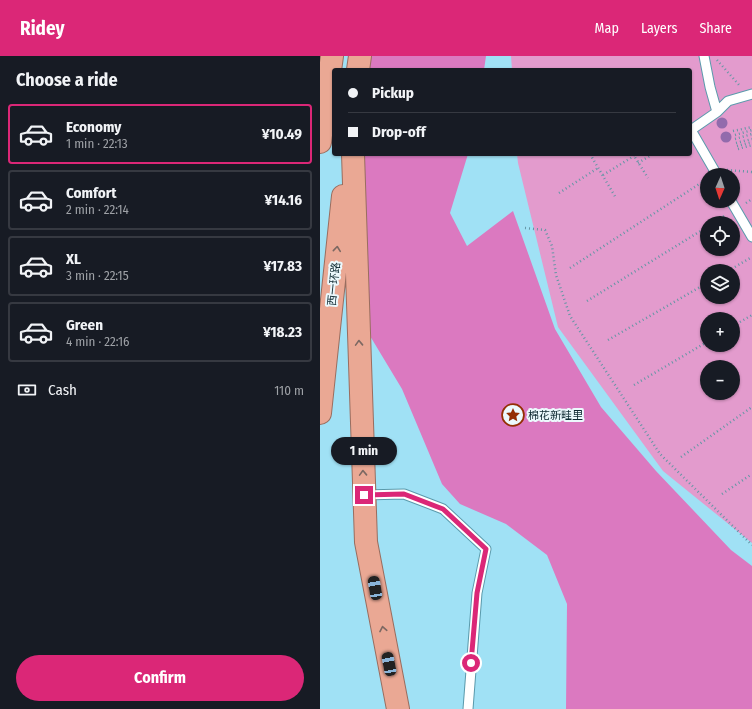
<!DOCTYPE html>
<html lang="en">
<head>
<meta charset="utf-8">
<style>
  :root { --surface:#171b24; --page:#242831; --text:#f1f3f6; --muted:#9ea1a6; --line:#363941; --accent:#db2777 }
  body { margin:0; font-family:"Fira Sans Condensed","Noto Sans SC",sans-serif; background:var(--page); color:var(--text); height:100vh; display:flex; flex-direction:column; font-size:15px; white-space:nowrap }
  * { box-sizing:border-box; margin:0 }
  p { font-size:13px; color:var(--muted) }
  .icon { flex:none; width:22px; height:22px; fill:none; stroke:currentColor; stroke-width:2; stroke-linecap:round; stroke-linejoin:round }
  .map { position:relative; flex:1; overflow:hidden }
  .drawer { display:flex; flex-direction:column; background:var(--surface); width:320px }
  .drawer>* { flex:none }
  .banner { position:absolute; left:12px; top:12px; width:360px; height:88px; border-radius:4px; box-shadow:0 1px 3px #0004; display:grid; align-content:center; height:88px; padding:0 16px; background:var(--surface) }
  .needle { width:26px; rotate:183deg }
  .tools { position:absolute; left:380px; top:112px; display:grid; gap:8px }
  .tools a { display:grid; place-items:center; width:40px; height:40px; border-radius:50%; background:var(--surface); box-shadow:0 1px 3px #0004; font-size:20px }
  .end { position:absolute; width:18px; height:18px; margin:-9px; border:5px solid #db2777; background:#fff; box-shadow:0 0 0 2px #fff }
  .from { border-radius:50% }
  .bubble { position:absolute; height:28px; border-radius:14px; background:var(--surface); box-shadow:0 1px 3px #0004; font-size:13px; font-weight:700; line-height:28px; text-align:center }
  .car { position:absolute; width:12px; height:24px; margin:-12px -6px; border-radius:5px; box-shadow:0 0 3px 1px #0007; background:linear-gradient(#222 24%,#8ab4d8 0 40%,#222 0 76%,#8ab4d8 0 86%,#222 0) }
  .banner b { display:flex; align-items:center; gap:14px; height:38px; font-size:15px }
  .banner b+b { border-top:1px solid var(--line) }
  .banner i { width:10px; height:10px; background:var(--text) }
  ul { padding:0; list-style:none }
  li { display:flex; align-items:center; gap:12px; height:60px; margin:0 8px 6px; padding:0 8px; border:2px solid var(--line); border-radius:4px }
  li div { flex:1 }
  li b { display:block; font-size:15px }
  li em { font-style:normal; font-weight:700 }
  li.selected { border-color:var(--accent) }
  li>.icon { width:36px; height:36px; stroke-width:1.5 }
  h2 { padding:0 16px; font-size:18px; line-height:48px }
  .pay { display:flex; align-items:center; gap:10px; height:44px; padding:0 16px; font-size:15px }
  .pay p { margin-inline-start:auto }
  .cta { display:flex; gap:8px; margin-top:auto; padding:8px 16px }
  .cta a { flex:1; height:46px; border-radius:24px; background:var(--accent); color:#fff; font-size:16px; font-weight:700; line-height:46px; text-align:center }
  header { display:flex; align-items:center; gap:24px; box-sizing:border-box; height:56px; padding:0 20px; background:var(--accent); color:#fff }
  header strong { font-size:19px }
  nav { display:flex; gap:22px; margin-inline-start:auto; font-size:14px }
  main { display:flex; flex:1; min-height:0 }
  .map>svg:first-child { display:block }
  .green { fill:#e39bcd; fill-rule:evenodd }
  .forest { fill:#db79c0 }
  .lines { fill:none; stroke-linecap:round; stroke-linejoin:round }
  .service-casing { stroke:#5a9aac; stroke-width:11 }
  .trunk-casing { stroke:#996d5f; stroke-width:24 }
  .path { stroke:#6496a5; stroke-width:2.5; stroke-dasharray:1 3; stroke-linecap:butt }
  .service { stroke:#fff; stroke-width:9 }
  .trunk { stroke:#eaa894; stroke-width:22 }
  .tree { fill:#926bac }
  .oneway { stroke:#7c6862 }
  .route { stroke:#db2777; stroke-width:5 }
  .labels { text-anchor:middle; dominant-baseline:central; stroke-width:4; stroke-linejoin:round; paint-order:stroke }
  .street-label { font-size:11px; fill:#0d2830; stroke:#ecf9fd }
  .poi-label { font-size:11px; fill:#0d2830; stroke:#ecf9fd; text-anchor:start }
</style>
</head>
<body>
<header>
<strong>Ridey</strong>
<nav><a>Map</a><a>Layers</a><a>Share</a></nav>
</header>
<main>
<section class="drawer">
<h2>Choose a ride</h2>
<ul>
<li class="selected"><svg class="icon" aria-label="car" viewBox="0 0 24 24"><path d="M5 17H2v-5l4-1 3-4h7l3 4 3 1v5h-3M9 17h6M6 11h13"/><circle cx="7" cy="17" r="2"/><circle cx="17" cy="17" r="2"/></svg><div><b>Economy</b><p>1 min · 22:13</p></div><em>¥10.49</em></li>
<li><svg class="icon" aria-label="car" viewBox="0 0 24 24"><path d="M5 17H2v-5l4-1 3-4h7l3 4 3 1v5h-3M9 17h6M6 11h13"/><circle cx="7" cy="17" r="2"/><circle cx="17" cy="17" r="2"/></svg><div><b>Comfort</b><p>2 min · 22:14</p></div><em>¥14.16</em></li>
<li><svg class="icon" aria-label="car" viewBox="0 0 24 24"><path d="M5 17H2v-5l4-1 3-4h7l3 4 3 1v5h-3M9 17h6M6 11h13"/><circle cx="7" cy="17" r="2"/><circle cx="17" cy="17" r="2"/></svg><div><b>XL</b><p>3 min · 22:15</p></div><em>¥17.83</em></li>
<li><svg class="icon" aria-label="car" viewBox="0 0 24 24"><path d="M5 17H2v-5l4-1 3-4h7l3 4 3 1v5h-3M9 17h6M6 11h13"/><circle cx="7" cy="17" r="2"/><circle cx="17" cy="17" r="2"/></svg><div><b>Green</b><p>4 min · 22:16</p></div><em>¥18.23</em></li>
</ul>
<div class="pay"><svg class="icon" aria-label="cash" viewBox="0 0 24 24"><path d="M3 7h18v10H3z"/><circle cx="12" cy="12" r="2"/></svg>Cash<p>110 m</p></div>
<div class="cta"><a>Confirm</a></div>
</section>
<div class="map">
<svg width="432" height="653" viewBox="0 0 432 653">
  <rect width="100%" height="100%" fill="#a0e1f5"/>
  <path class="green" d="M 191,0 L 432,0 L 432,487 L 343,415 L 238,271 L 198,107 L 197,98 L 370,98 L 370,14 L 192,14 ZM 387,119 L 413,119 L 413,145 L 387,145 ZM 387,167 L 413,167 L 413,193 L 387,193 ZM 387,215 L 413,215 L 413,241 L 387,241 ZM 387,263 L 413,263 L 413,289 L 387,289 ZM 387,311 L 413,311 L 413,337 L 387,337 Z"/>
  <path class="forest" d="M 48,0 L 166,0 L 164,14 L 46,14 Z
    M 41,98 L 148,98 L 130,157 L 147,190 L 193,155 L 235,273 L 281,351 L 336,415 L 411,494 L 432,510 L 432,653 L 246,653 L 247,548 L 227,499 L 186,468 L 140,448 L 122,428 L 82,333 L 41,265 Z"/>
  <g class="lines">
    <g class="service-casing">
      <path id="service" d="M 384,0 L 390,31 L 397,56
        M 397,119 L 371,74 L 397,56 L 408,45 L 432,38
        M 411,145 L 432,181
        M 44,439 L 84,438 L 123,453 L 166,493 L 157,537 L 148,653"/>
    </g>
    <g class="trunk-casing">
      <path id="trunk" d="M 38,14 L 40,0
        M 0,86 L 12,0
        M 33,98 L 46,486 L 78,653
        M 0,357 L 23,140"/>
    </g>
    <path class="path" d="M 397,4 L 420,30
      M 413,75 L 432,71
      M 415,79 L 432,74
      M 415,83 L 432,78
      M 416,87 L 432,83
      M 417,90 L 432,86
      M 418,93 L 432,89
      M 270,98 L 296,142
      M 313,98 L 328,122
      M 318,107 L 333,98
      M 407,114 L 432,116
      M 283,119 L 314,100
      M 239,137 L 278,112
      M 426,147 L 432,143
      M 393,167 L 406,159
      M 205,172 L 225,174 L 232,190 L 236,219 L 250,260 L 340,398 L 432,489
      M 250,212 L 387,123
      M 408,215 L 432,201
      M 267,245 L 387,171
      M 413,270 L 432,259
      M 288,284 L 387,227
      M 314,329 L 387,286
      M 361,401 L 432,351
      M 402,438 L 432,418"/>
    <use href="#service" class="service"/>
    <use href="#trunk" class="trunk"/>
  </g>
  <g class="tree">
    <circle cx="402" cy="67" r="5.5"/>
    <circle cx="406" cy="81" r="5.5"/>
  </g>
  <defs><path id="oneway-chevron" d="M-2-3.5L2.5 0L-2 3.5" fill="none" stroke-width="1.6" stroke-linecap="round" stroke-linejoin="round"/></defs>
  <g class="oneway">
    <use href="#oneway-chevron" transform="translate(17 193) rotate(-84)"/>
    <use href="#oneway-chevron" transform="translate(39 287) rotate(-92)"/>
    <use href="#oneway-chevron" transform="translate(43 417) rotate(-92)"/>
    <use href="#oneway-chevron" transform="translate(63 573) rotate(-101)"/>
  </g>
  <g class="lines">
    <path class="route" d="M 44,439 L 84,438 L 123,453 L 166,493 L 157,537 L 151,607"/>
  </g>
  <defs>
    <g id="sight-ring" transform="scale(1.15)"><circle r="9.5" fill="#ecf9fd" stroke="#942e04" stroke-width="1.5"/><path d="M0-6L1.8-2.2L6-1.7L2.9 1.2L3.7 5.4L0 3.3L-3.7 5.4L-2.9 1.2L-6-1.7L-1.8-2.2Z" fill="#942e04"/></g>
  </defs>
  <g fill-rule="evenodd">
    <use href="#sight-ring" x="193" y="359"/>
  </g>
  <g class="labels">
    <g class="street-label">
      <text transform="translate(14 228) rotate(-84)">西一环路</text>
    </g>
    <g class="poi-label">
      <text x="208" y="359">棉花新畦里</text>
    </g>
  </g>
</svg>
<div class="tools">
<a><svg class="needle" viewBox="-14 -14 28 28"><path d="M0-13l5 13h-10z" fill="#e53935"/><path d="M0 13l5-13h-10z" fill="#9ea1a6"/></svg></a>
<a><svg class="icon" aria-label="locate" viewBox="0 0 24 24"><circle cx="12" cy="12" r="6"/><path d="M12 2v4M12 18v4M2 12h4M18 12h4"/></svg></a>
<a><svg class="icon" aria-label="layers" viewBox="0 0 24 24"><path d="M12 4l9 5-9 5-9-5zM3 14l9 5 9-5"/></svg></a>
<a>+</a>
<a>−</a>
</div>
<i class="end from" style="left:151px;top:607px"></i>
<i class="end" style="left:44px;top:439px"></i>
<div class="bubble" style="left:11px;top:381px;width:66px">1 min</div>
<i class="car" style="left:55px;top:532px;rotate:350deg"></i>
<i class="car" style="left:69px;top:608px;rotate:349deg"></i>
<div class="banner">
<b><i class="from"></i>Pickup</b>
<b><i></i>Drop-off</b>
</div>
</div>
</main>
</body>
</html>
